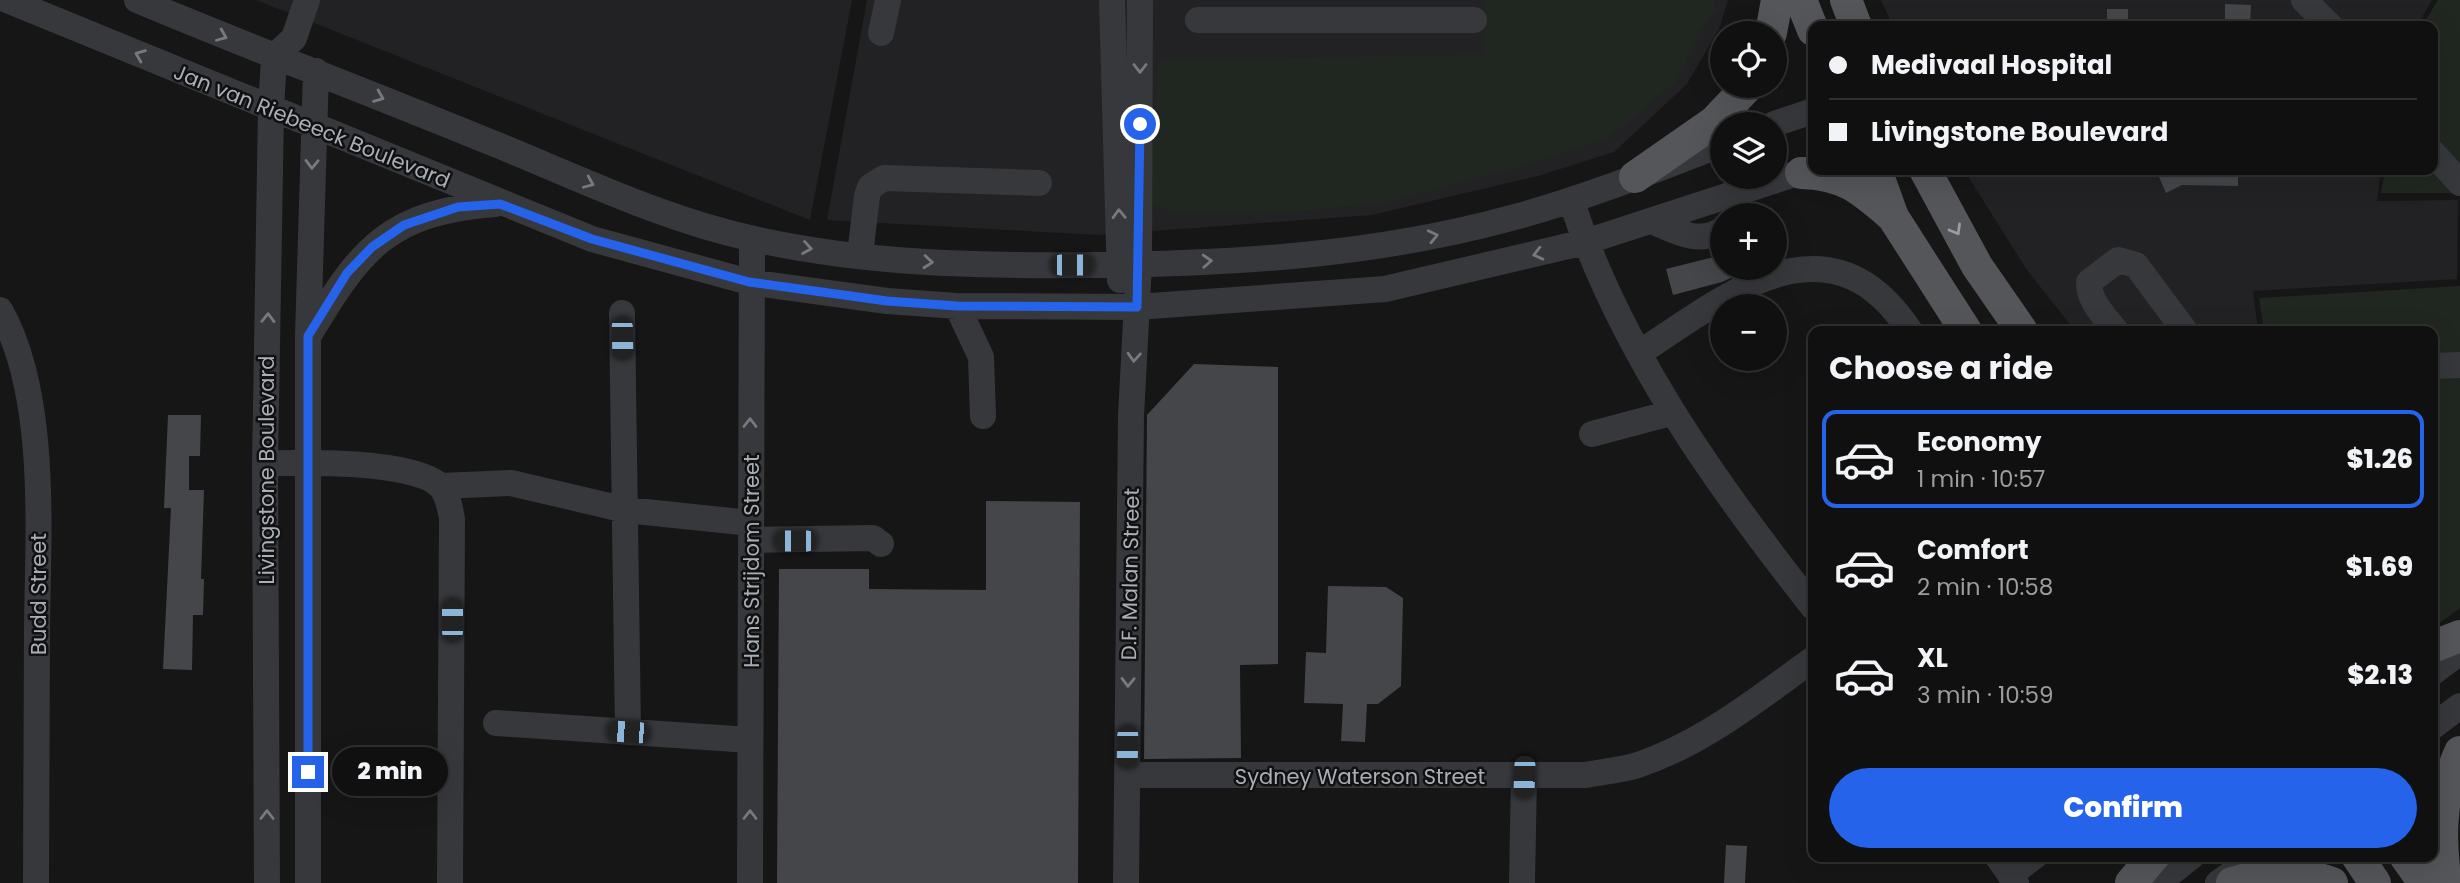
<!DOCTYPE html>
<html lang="en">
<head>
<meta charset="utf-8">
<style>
  :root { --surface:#101011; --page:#1e1e1f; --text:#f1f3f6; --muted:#9c9d9f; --line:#303031; --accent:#2563eb }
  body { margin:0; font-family:Poppins,sans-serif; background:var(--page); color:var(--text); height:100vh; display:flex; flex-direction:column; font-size:26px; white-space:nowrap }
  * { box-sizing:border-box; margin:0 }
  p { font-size:23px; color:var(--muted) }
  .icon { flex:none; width:38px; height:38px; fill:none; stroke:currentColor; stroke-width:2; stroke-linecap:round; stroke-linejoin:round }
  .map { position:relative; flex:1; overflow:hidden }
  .sheet { position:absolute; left:1808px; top:326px; width:630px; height:536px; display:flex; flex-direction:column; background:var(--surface); border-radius:14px; box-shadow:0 7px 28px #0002,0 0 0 2px var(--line) }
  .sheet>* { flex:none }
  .banner { position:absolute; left:1808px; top:21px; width:630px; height:154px; border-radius:14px; box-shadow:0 7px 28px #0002,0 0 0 2px var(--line); display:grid; align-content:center; height:154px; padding:0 21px; background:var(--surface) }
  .controls { position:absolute; left:1710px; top:21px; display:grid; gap:14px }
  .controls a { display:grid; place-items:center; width:77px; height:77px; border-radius:50%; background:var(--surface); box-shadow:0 7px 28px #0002,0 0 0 2px var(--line); font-size:35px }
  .end { position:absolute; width:32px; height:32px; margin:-16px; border:9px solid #2563eb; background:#fff; box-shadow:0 0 0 4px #fff }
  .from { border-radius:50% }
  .bubble { position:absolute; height:49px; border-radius:24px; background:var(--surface); box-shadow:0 7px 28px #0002,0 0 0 2px var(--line); font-size:23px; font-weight:800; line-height:49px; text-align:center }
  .car { position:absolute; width:21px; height:42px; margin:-21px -10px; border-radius:9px; box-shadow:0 0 5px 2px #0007; background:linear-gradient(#222 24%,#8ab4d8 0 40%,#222 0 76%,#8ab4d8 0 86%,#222 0) }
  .banner b { display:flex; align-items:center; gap:24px; height:66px; font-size:26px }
  .banner b+b { border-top:2px solid var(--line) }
  .banner i { width:18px; height:18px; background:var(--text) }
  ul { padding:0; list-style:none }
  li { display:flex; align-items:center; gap:21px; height:98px; margin:0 14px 10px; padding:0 7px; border:4px solid transparent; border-radius:14px }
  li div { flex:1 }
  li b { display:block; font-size:26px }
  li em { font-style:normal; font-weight:800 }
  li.on { border-color:var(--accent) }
  li>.icon { width:63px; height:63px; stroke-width:1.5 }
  h2 { padding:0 21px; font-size:32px; line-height:84px }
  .action { display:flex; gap:14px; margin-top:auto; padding:14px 21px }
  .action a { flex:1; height:80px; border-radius:42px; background:var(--accent); color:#fff; font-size:28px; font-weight:800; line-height:80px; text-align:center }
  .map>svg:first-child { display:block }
  .built { fill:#222224 }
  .green { fill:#202720 }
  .building { fill:#45464a }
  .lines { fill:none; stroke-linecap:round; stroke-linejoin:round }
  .minor { stroke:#37383c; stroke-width:26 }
  .major { stroke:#54565a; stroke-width:32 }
  .oneway { stroke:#76797f }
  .oneway2 { stroke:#989da4 }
  .route { stroke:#2563eb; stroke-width:9 }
  .labels { text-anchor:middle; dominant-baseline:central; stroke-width:5; stroke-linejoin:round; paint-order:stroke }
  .street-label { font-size:21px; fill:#a9afb6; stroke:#111112 }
</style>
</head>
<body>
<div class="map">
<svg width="2460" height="883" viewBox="0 0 2460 883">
  <rect width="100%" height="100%" fill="#161617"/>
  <path class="built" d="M 256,0 L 852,0 L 810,220 Z
    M 867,0 L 1728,0 L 1719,29 L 1687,84 L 1614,152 L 1538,176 L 1372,215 L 1099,235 L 827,220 Z
    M 1881,0 L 2432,0 L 2417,26 L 1893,26 Z
    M 1964,170 L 2381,170 L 2377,201 L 2458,200 L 2457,279 L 2253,291 L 2258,331 L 2075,331 L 2027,270 Z"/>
  <path class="green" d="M 1484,0 L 1713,0 L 1714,10 L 1674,84 L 1608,138 L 1515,168 L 1388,202 L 1286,213 L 1176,213 L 1148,205 L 1158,61 L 1483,54 Z
    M 2438,0 L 2460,0 L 2460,193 L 2381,193 L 2385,170 L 2432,170 L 2432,26 L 2422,26 Z
    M 2460,286 L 2460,608 L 2433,628 L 2432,331 L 2264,331 L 2259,298 Z"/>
  <path class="building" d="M 2225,4 L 2251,5 L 2250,26 L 2225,26 Z
    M 2107,9 L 2128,9 L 2128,26 L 2107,26 Z
    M 2156,170 L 2238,170 L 2238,186 L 2182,185 L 2166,193 Z
    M 1722,255 L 1722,268 L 1752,268 L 1722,282 L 1673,295 L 1666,269 Z
    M 1194,364 L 1278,367 L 1278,664 L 1240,665 L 1241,758 L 1144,759 L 1147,415 Z
    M 168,415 L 201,415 L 200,456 L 189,456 L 189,490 L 204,490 L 201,579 L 204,579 L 203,615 L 193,615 L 192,670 L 163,669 L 171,508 L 164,508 Z
    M 986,501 L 1080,502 L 1078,883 L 777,883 L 779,569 L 869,569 L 869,589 L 986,590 Z
    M 1328,586 L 1386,587 L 1403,598 L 1401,686 L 1378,704 L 1367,704 L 1365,742 L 1341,741 L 1343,704 L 1304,703 L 1306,652 L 1326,653 Z
    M 1726,845 L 1747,846 L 1745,883 L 1724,883 Z"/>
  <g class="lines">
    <path class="minor" d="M 7,0 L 592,239 L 749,282 L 887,301 L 957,306 L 1137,307 L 1385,289 L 1585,242 L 1813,168
      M 137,0 C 254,49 373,94 490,142 C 577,177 662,219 754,239 C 865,264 980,266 1092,265 C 1232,264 1376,255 1511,218 C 1583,199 1652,171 1722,144
      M 1112,0 L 1120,280
      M 2304,0 L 2330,26
      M 1198,20 L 1474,20
      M 881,33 L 888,0
      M 1774,124 L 1813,111
      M 2432,152 L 2460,183
      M 1571,200 C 1621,351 1715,483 1813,607
      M 1738,215 L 1739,215
      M 1652,221 C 1675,231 1698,245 1722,230
      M 860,255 L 867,196 L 870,187 L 884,178 L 1039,183
      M 957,306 L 981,357 L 983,416
      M 0,310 C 48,395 38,532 37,628 C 37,713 37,798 36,883
      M 622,313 L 628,732
      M 2116,331 C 2105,317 2088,300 2089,282 L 2118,260 L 2136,265 L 2185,331
      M 309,335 C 361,248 389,212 495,204
      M 1639,353 C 1727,296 1829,208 1910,331
      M 2432,366 L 2460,365
      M 1592,434 L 1671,413
      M 265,464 C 300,461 414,461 439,485 C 448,493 450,508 452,519 L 450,883
      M 440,486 L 511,483 L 626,510 L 751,523
      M 751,540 L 873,538 L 881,544
      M 2432,673 L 2460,652
      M 496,723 L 750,740
      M 2432,727 L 2460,706
      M 1127,775 L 1585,775 C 1602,772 1621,770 1638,765 C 1703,743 1758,699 1813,659
      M 1997,856 L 2016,883
      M 2010,875 L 2035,856
      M 267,883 L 265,464 L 271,109 L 274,57 L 294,38 L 307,0
      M 308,883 L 308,336 L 316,71
      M 750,883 L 752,239
      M 1126,883 L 1131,416 L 1139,264 L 1140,0
      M 1522,883 L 1524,777
      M 2158,883 L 2192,856
      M 2218,883 L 2256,856"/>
    <path class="major" d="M 1801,0 L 1813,30
      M 1846,0 L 1856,26
      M 1771,33 L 1777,0
      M 1876,170 L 1893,217 L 1966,331
      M 1925,170 L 1977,266 L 2022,331
      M 1801,173 C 1844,174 1861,189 1892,216
      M 1635,177 L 1714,122 L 1748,86
      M 2432,647 L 2460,636
      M 2357,856 L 2375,883
      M 2405,856 L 2424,883
      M 2131,883 L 2154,856
      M 2232,883 C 2264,873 2301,871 2332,883
      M 2446,883 C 2439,836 2440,797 2460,752"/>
  </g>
  <defs><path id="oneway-chevron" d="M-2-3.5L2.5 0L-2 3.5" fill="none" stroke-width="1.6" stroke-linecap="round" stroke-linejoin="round" transform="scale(1.75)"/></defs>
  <g class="oneway">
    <use href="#oneway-chevron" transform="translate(222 36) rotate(23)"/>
    <use href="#oneway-chevron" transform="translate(140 55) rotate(-158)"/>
    <use href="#oneway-chevron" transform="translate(1140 68) rotate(90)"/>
    <use href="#oneway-chevron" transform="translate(379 97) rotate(22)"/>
    <use href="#oneway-chevron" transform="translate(312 164) rotate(91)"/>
    <use href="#oneway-chevron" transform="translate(589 183) rotate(23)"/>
    <use href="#oneway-chevron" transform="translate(1119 214) rotate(-92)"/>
    <use href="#oneway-chevron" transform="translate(1433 236) rotate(-13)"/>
    <use href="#oneway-chevron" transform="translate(807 248) rotate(9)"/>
    <use href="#oneway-chevron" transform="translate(1538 254) rotate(166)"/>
    <use href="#oneway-chevron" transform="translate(1207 261) rotate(-3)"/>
    <use href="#oneway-chevron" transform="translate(928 262) rotate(5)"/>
    <use href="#oneway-chevron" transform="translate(268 318) rotate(-89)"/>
    <use href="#oneway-chevron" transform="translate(1134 357) rotate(93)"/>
    <use href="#oneway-chevron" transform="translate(750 423) rotate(-90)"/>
    <use href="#oneway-chevron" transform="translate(1128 682) rotate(91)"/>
    <use href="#oneway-chevron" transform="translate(267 815) rotate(-90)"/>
    <use href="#oneway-chevron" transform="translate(750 815) rotate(-90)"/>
  </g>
  <use class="oneway2" href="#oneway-chevron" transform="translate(1956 230) rotate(60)"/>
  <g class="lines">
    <path class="route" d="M 308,772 L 308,336 L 347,273 L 372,247 L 404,225 L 458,207 L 500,204 L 592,239 L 749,282 L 887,301 L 957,306 L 1137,307 L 1140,124"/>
  </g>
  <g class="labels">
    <g class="street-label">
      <text transform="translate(312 126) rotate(22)">Jan van Riebeeck Boulevard</text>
      <text transform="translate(266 470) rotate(-90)">Livingstone Boulevard</text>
      <text transform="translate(751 561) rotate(-90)">Hans Strijdom Street</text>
      <text transform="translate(1130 574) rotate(-89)">D.F. Malan Street</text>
      <text transform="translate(38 594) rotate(-90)">Budd Street</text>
      <text x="1360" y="776">Sydney Waterson Street</text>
    </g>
  </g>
</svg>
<div class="controls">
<a><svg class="icon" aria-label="locate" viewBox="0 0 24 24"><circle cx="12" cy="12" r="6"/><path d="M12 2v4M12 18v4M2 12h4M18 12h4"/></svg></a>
<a><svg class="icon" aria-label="layers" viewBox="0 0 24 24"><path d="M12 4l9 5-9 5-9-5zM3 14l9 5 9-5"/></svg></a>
<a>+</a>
<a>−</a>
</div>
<i class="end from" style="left:1140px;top:124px"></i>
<i class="end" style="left:308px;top:772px"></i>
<div class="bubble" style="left:332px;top:747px;width:116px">2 min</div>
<i class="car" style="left:1072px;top:265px;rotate:90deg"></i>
<i class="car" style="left:622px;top:338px;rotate:179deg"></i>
<i class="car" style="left:795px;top:541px;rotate:270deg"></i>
<i class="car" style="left:452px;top:620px;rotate:0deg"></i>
<i class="car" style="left:628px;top:732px;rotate:274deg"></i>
<i class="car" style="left:1127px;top:747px;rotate:181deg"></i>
<i class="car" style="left:1524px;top:777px;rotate:182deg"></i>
<div class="banner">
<b><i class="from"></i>Medivaal Hospital</b>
<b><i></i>Livingstone Boulevard</b>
</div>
<section class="sheet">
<h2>Choose a ride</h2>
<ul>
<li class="on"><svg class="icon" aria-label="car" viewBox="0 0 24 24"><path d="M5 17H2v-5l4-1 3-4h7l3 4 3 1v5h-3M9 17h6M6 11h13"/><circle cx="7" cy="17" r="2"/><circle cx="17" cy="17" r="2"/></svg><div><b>Economy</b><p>1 min · 10:57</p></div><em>$1.26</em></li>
<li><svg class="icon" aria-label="car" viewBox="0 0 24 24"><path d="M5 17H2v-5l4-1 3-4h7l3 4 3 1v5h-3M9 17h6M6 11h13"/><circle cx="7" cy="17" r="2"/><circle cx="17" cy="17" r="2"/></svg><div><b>Comfort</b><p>2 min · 10:58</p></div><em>$1.69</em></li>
<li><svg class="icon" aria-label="car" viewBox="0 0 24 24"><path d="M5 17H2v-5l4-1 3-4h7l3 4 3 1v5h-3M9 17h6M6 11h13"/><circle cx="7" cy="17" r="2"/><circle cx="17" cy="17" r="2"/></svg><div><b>XL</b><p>3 min · 10:59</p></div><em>$2.13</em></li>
</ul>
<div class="action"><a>Confirm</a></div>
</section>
</div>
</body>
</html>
